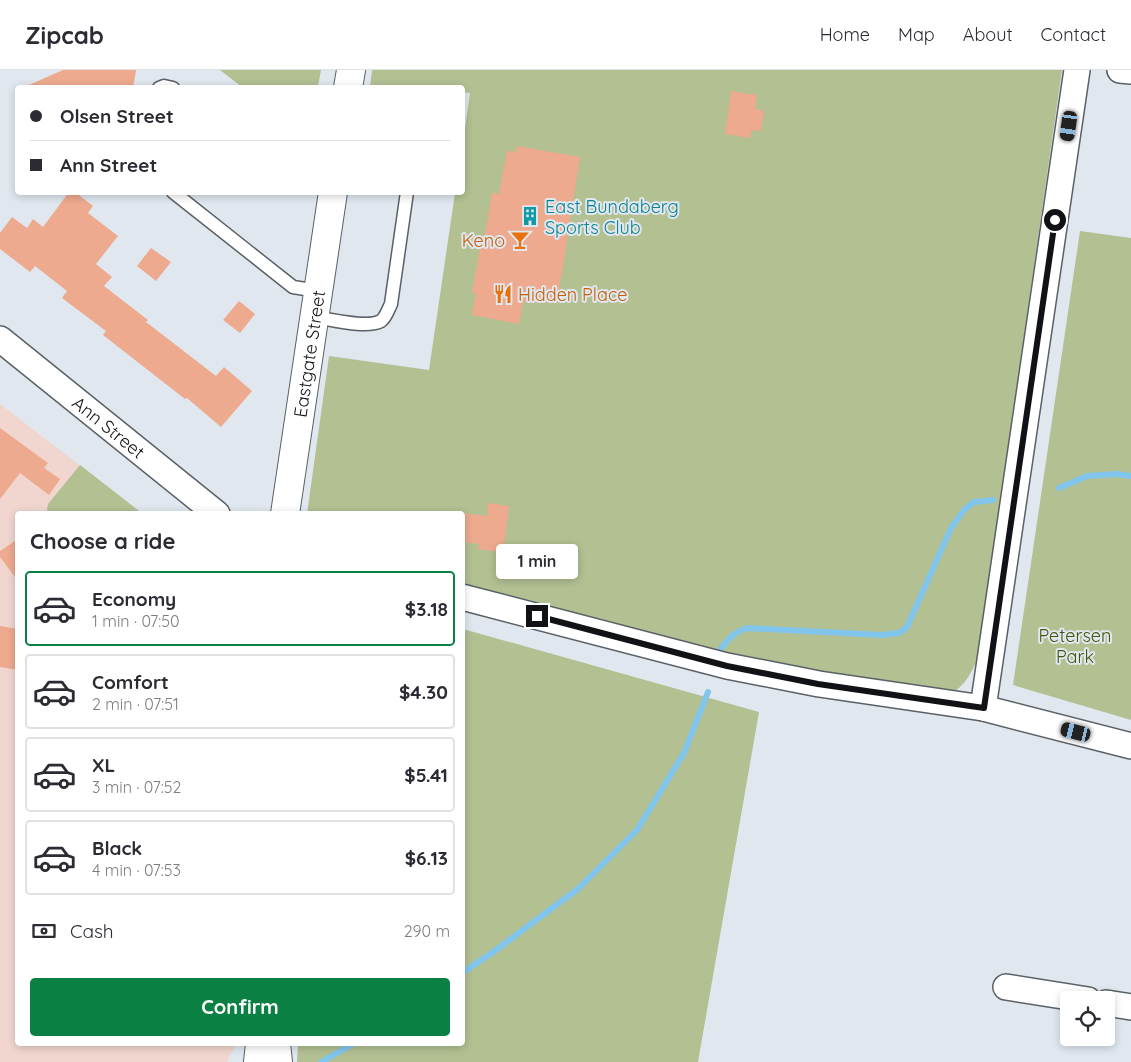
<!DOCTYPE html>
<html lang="en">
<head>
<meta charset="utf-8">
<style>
  :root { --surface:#fff; --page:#f7f7f7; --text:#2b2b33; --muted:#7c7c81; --line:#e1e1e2; --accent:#0b8043 }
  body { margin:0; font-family:Quicksand,sans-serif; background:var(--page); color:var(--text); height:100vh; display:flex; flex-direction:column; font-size:19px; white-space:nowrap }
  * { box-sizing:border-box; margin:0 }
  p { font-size:16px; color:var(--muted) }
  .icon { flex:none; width:28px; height:28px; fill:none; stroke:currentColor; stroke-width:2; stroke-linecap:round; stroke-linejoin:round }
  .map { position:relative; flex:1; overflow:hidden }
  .side { position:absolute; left:15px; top:441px; width:450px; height:535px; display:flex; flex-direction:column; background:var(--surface); border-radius:5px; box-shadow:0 2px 8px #0003 }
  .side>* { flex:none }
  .top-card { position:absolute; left:15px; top:15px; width:450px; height:110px; border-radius:5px; box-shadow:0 2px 8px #0003; display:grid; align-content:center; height:110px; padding:0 15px; background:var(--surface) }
  .buttons { position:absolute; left:1060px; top:921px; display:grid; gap:10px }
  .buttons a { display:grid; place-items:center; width:55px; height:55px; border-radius:5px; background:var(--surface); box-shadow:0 2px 8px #0003; font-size:25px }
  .end { position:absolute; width:22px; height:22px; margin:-11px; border:6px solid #101215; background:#fff; box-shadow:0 0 0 2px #fff }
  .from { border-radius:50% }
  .bubble { position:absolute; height:35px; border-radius:5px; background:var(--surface); box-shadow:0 2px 8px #0003; font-size:16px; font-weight:700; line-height:35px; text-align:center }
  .car { position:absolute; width:15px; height:30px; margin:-15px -8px; border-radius:6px; box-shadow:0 0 4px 1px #0007; background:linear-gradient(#222 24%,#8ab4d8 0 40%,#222 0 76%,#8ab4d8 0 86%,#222 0) }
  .top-card b { display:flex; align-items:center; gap:18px; height:48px; font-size:19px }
  .top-card b+b { border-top:1px solid var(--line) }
  .top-card i { width:12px; height:12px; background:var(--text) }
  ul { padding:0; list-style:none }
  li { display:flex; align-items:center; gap:15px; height:75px; margin:0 10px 8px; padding:0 5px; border:2px solid var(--line); border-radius:5px }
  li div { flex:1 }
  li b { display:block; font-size:19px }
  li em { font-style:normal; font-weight:700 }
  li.current { border-color:var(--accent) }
  li>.icon { width:45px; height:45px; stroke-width:1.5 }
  h2 { padding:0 15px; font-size:22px; line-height:60px }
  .pay { display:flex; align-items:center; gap:12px; height:55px; padding:0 15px; font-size:19px }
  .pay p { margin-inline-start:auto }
  .button { display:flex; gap:10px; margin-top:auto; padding:10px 15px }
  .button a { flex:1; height:58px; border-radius:5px; background:var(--accent); color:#fff; font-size:20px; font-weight:700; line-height:58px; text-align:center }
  header { display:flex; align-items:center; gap:30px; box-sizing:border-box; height:70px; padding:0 25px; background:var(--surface); border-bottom:1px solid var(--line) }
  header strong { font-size:24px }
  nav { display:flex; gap:28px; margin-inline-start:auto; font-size:18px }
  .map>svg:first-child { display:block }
  .education { fill:#f0d6cf }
  .green { fill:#b2c092 }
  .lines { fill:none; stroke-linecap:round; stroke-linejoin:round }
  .stream { stroke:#81c5ed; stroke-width:6 }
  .building { fill:#edaa8e }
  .service-casing { stroke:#5a6066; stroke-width:15 }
  .minor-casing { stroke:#5a6066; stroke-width:28 }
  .tertiary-casing { stroke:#5a6066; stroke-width:30 }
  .service { stroke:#fff; stroke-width:12 }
  .minor { stroke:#fff; stroke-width:25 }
  .tertiary { stroke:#fff; stroke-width:28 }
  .route { stroke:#101215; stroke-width:6 }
  .labels { text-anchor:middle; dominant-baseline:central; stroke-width:4; stroke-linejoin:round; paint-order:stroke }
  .culture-label { font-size:18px; fill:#0d838f; stroke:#e0e7ef; text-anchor:start }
  .food-label { font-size:18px; fill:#c56008; stroke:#e0e7ef; text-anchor:end }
  .street-label { font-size:18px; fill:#101215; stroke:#e0e7ef }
  .park-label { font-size:18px; fill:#44540b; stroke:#e0e7ef }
</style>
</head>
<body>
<header>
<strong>Zipcab</strong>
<nav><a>Home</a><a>Map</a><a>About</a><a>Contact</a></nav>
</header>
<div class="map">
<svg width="1131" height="992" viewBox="0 0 1131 992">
  <rect width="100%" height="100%" fill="#e0e7ef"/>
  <path class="education" d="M 0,334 L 143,444 L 18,444 L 18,974 L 236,974 L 227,992 L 0,992 Z"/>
  <path class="green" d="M 220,0 L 321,0 L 318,17 L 242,17 Z
    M 372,0 L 1062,0 L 978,587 C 974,599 964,617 953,622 L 748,591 L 463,518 L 462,444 L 307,444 L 329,286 L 429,300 L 455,123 L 462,122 L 463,72 L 470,23 L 463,22 L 462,18 L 370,17 Z
    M 1080,161 L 1131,168 L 1131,650 L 1013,615 Z
    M 80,395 L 143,444 L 51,444 L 47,440 L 48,434 Z
    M 463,559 L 759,642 L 698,992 L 297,992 L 298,974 L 462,974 Z"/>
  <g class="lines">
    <path class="stream" d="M 1059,418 L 1087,406 L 1117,404 L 1131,406
      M 720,580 C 728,569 734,562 747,558 L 882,565 L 899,563 L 907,557 L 951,458 L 964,440 L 974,432 L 993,430
      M 462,903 L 496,880 L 579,818 L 637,760 L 684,683 L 708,622
      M 321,992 L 353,974"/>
  </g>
  <path class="building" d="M 63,0 L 136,0 L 133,18 L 22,18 Z
    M 731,21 L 757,25 L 755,39 L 764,41 L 761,61 L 752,60 L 750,68 L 725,64 Z
    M 517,76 L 580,87 L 557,233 L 523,232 L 519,254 L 472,245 L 476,224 L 472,223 L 482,167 L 484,168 L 492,123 L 499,124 L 507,81 L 516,82 Z
    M 69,122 L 75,122 L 93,136 L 88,143 L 118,166 L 96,194 L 112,207 L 104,216 L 148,250 L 146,252 L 216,306 L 224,297 L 252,321 L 221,357 L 187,328 L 185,329 L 103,265 L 106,261 L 62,228 L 67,221 L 35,196 L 30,202 L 0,179 L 0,163 L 12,147 L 27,158 L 33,149 L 43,157 Z
    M 151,178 L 171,192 L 156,211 L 137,196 Z
    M 239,231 L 255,244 L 240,263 L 223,250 Z
    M 0,358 L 48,393 L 44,398 L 60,409 L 49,425 L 20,403 L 0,429 Z
    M 488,433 L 509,436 L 503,482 L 478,479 L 479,474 L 462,472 L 462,443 L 487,446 Z
    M 18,469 L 18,511 L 0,487 L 0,481 Z
    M 0,556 L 18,559 L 18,600 L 0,597 Z"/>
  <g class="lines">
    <g class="service-casing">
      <path id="service" d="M 159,18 L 164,16 L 173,18
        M 173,122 L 293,217 L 318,221
        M 314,247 C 330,249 367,259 381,251 C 386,247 388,240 391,234 L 407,122"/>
    </g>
    <g class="minor-casing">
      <g id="minor">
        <path d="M 1120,0 L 1131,1"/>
        <path id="s1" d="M 0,269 L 217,444"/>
        <path d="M 462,527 L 727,596 L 819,614 L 983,638 L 1131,676"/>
        <path d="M 983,638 L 1077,0"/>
        <path d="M 1006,917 L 1088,930"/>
        <path d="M 1106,933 L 1131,937"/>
      </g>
    </g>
    <g class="tertiary-casing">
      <g id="tertiary">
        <path d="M 348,18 L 351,0"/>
        <path id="s2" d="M 285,444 L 333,122"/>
        <path d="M 276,974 L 278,992"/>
        <path d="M 258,992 L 260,974"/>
      </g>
    </g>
    <use href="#service" class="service"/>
    <use href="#minor" class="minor"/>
    <use href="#tertiary" class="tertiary"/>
  </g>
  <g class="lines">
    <path class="route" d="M 537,546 L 727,596 L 818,614 L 984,638 L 1055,150"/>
  </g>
  <defs>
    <g id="building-bare" transform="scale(1.5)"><path d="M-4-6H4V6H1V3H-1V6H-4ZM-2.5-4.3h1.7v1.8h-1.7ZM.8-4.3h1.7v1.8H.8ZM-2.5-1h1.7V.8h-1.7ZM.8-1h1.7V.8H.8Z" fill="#0f9aa8" stroke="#e0e7ef" stroke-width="2.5" paint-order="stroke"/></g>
    <g id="bar-bare" transform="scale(1.5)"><path d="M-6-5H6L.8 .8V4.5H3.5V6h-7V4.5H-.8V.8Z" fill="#e8710a" stroke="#e0e7ef" stroke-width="2.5" paint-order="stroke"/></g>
    <g id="restaurant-bare" transform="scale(1.5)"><path d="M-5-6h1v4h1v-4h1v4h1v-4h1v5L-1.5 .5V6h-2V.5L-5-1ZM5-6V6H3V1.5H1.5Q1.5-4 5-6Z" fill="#e8710a" stroke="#e0e7ef" stroke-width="2.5" paint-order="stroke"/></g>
  </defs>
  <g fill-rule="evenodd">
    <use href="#building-bare" x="530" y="146"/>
    <use href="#bar-bare" x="520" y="170"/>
    <use href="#restaurant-bare" x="503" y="224"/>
  </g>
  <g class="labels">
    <g class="culture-label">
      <text x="545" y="136">East Bundaberg<tspan x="545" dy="21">Sports Club</tspan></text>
    </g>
    <g class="food-label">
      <text x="505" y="170">Keno</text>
      <text x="518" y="224" text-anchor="start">Hidden Place</text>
    </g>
    <g class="street-label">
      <text stroke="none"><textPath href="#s2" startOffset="162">Eastgate Street</textPath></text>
      <text stroke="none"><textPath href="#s1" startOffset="140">Ann Street</textPath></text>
    </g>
    <g class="park-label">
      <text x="1075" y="565">Petersen<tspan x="1075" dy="21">Park</tspan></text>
    </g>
  </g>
</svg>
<div class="buttons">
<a><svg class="icon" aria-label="locate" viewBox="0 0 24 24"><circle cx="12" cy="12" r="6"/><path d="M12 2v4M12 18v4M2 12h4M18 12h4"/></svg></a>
</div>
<i class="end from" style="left:1055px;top:150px"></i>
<i class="end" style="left:537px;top:546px"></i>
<div class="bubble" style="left:496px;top:474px;width:82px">1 min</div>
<i class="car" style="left:1069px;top:56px;rotate:188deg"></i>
<i class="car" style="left:1076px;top:662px;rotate:284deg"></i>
<div class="top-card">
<b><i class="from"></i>Olsen Street</b>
<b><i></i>Ann Street</b>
</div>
<section class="side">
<h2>Choose a ride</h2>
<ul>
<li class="current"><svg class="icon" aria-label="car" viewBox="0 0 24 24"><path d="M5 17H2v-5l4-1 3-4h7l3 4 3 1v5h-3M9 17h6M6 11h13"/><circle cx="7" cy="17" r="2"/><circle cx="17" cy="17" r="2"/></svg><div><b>Economy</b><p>1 min · 07:50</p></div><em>$3.18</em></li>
<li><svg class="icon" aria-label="car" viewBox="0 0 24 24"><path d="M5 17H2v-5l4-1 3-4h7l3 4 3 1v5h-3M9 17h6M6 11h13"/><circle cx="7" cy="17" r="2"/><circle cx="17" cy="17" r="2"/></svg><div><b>Comfort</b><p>2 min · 07:51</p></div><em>$4.30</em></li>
<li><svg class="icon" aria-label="car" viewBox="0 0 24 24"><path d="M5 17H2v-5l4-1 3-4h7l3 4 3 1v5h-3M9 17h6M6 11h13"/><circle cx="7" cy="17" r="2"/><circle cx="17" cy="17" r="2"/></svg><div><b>XL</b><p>3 min · 07:52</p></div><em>$5.41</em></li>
<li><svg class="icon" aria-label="car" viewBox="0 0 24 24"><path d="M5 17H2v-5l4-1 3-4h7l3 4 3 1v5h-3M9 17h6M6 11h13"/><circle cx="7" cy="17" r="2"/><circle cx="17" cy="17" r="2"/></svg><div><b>Black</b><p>4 min · 07:53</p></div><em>$6.13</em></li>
</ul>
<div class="pay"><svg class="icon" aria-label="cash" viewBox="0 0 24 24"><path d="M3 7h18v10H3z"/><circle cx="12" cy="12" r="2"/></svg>Cash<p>290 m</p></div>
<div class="button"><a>Confirm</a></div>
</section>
</div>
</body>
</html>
